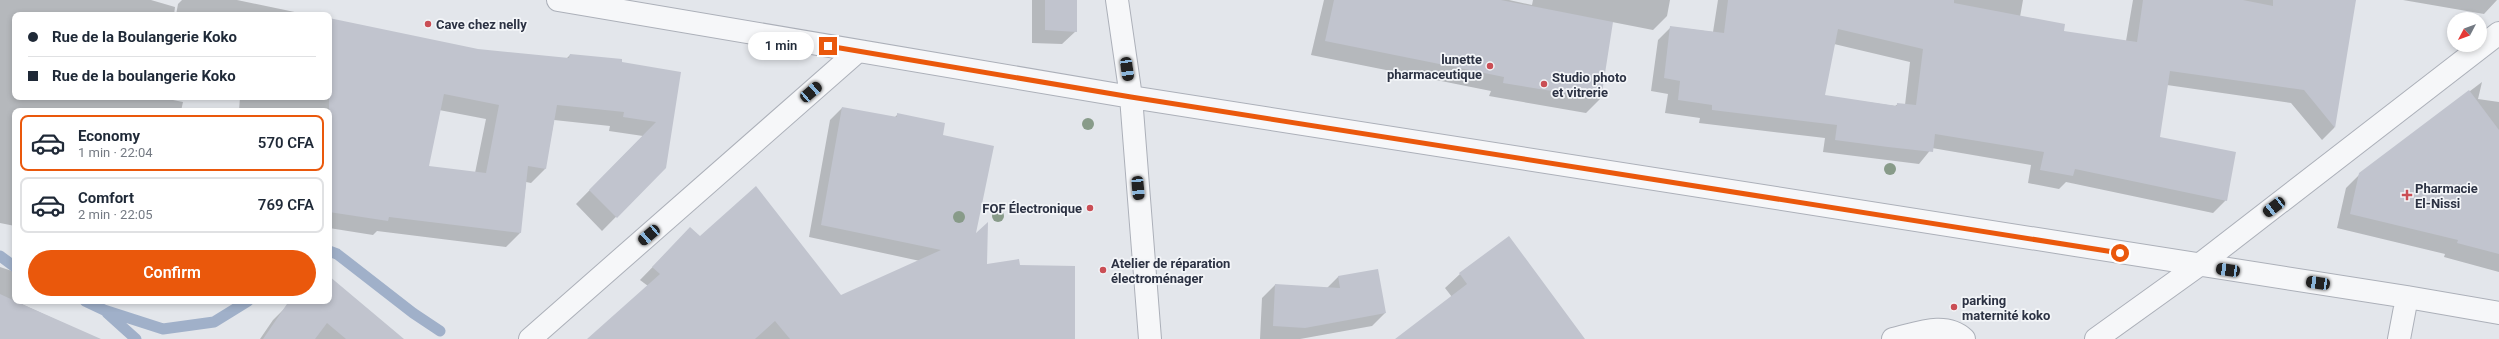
<!DOCTYPE html>
<html lang="en">
<head>
<meta charset="utf-8">
<style>
  :root { --surface:#fff; --page:#f2f2f3; --text:#1f2937; --muted:#747a83; --line:#e0e1e3; --accent:#ea580c }
  body { margin:0; font-family:Roboto,sans-serif; background:var(--page); color:var(--text); height:100vh; display:flex; flex-direction:column; font-size:15px; white-space:nowrap }
  * { box-sizing:border-box; margin:0 }
  p { font-size:13px; color:var(--muted) }
  .icon { flex:none; width:22px; height:22px; fill:none; stroke:currentColor; stroke-width:2; stroke-linecap:round; stroke-linejoin:round }
  .map { position:relative; flex:1; overflow:hidden }
  .sheet { position:absolute; left:12px; top:108px; width:320px; height:196px; display:flex; flex-direction:column; background:var(--surface); border-radius:8px; box-shadow:0 2px 6px #0003 }
  .sheet>* { flex:none }
  .hud { position:absolute; left:12px; top:12px; width:320px; height:88px; border-radius:8px; box-shadow:0 2px 6px #0003; display:grid; align-content:center; height:88px; padding:0 16px; background:var(--surface) }
  .needle { width:26px; rotate:229deg }
  .fabs { position:absolute; left:2447px; top:12px; display:grid; gap:8px }
  .fabs a { display:grid; place-items:center; width:40px; height:40px; border-radius:50%; background:var(--surface); box-shadow:0 2px 6px #0003; font-size:20px }
  .end { position:absolute; width:18px; height:18px; margin:-9px; border:5px solid #ea580c; background:#fff; box-shadow:0 0 0 2px #fff }
  .from { border-radius:50% }
  .bubble { position:absolute; height:28px; border-radius:14px; background:var(--surface); box-shadow:0 2px 6px #0003; font-size:13px; font-weight:600; line-height:28px; text-align:center }
  .car { position:absolute; width:12px; height:24px; margin:-12px -6px; border-radius:5px; box-shadow:0 0 3px 1px #0007; background:linear-gradient(#222 24%,#8ab4d8 0 40%,#222 0 76%,#8ab4d8 0 86%,#222 0) }
  .hud b { display:flex; align-items:center; gap:14px; height:38px; font-size:15px }
  .hud b+b { border-top:1px solid var(--line) }
  .hud i { width:10px; height:10px; background:var(--text) }
  ul { padding:7px 0 0; list-style:none }
  li { display:flex; align-items:center; gap:12px; height:56px; margin:0 8px 6px; padding:0 8px; border:2px solid var(--line); border-radius:8px }
  li div { flex:1 }
  li b { display:block; font-size:15px }
  li em { font-style:normal; font-weight:600 }
  li.selected { border-color:var(--accent) }
  li>.icon { width:36px; height:36px; stroke-width:1.5 }
  .primary-button { display:flex; gap:8px; margin-top:auto; padding:8px 16px }
  .primary-button a { flex:1; height:46px; border-radius:24px; background:var(--accent); color:#fff; font-size:16px; font-weight:600; line-height:46px; text-align:center }
  .map>svg:first-child { display:block }
  .shadow { fill:#0003; fill-rule:evenodd }
  .lines { fill:none; stroke-linecap:round; stroke-linejoin:round }
  .stream { stroke:#a0b0c9; stroke-width:11 }
  .building { fill:#c1c4ce; fill-rule:evenodd }
  .minor-casing { stroke:#acb0b9; stroke-width:24 }
  .minor { stroke:#f6f7f9; stroke-width:22 }
  .tree { fill:#889b89 }
  .route { stroke:#ea580c; stroke-width:5 }
  .poi-dot { fill:#ca4e55; stroke:#f3f5f8; stroke-width:1.5 }
  .labels { text-anchor:middle; dominant-baseline:central; stroke-width:3.5; stroke-linejoin:round; paint-order:stroke }
  .poi-label { font-size:13px; font-weight:bold; fill:#2c3243; stroke:#f3f5f8; text-anchor:start }
</style>
</head>
<body>
<div class="map">
<svg width="2499" height="339" viewBox="0 0 2499 339">
  <rect width="100%" height="100%" fill="#e3e6eb"/>
  <path class="shadow" d="M 0,0 L 151,0 L 175,7 L 174,15 L 15,15 L 15,97 L 158,97 L 183,102 L 181,111 L 15,111 L 15,226 L 0,223 Z
    M 182,0 L 237,0 L 309,15 L 176,15 L 178,4 Z
    M 1032,0 L 1076,0 L 1076,31 L 1062,44 L 1032,43 Z
    M 1324,0 L 1509,0 L 1532,5 L 1533,0 L 1670,0 L 1667,16 L 1653,30 L 1612,22 L 1600,99 L 1586,113 L 1489,96 L 1491,91 L 1311,55 Z
    M 1718,0 L 2023,0 L 2020,17 L 2062,32 L 2126,41 L 2133,0 L 2355,0 L 2334,128 L 2322,140 L 2291,103 L 2167,85 L 2159,138 L 2226,200 L 2213,213 L 2066,182 L 2059,189 L 2028,183 L 2031,165 L 1932,148 L 1919,164 L 1823,152 L 1825,138 L 1699,123 L 1700,118 L 1665,113 L 1668,94 L 1651,91 L 1658,40 L 1671,27 L 1713,32 ZM 1834,44 L 1910,62 L 1905,105 L 1898,104 L 1895,106 L 1824,96 Z
    M 2403,0 L 2497,0 L 2484,14 Z
    M 329,19 L 477,50 L 566,59 L 570,55 L 680,73 L 665,167 L 602,231 L 576,204 L 643,136 L 609,131 L 610,126 L 554,120 L 545,169 L 531,183 L 526,182 L 520,233 L 506,247 L 377,231 L 373,235 L 329,228 L 329,111 L 239,111 L 240,97 L 329,97 ZM 439,110 L 486,119 L 475,173 L 428,167 Z
    M 2482,82 L 2478,99 L 2499,102 L 2499,272 L 2444,257 L 2445,254 L 2337,228 L 2346,188 L 2360,174 Z
    M 842,108 L 894,118 L 898,114 L 942,135 L 986,266 L 1019,266 L 1074,339 L 590,339 L 648,286 L 640,280 L 678,241 L 700,238 L 841,296 L 920,261 L 809,237 L 830,120 Z
    M 0,267 L 15,272 L 15,301 L 98,339 L 0,339 Z
    M 1377,270 L 1385,313 L 1372,326 L 1300,339 L 1260,339 L 1262,298 L 1275,285 L 1327,288 L 1338,277 Z
    M 1460,274 L 1584,339 L 1398,339 L 1452,297 L 1445,288 Z
    M 329,277 L 376,339 L 260,339 L 273,320 L 286,307 L 296,301 L 329,301 Z"/>
  <g class="lines">
    <path class="stream" d="M 329,251 L 337,254 L 413,313 L 440,331
      M 0,256 L 15,267
      M 85,301 L 104,310 L 163,329 L 214,322 L 248,301
      M 107,313 L 136,339"/>
  </g>
  <path class="building" d="M 1045,0 L 1077,0 L 1077,32 L 1045,30 Z
    M 1334,0 L 1501,0 L 1613,22 L 1601,99 L 1503,83 L 1504,77 L 1325,41 Z
    M 1728,0 L 1954,0 L 1954,3 L 2065,24 L 2064,31 L 2137,42 L 2143,0 L 2243,0 L 2273,6 L 2273,0 L 2356,0 L 2335,128 L 2304,90 L 2170,71 L 2160,137 L 2236,152 L 2227,201 L 2075,169 L 2073,176 L 2040,170 L 2044,152 L 1935,134 L 1933,152 L 1888,147 L 1835,140 L 1837,125 L 1712,110 L 1712,105 L 1678,100 L 1680,81 L 1664,78 L 1670,26 L 1724,33 ZM 1838,29 L 1923,49 L 1916,105 L 1897,103 L 1897,106 L 1825,95 Z
    M 329,18 L 478,49 L 569,58 L 570,54 L 622,59 L 622,62 L 681,72 L 666,168 L 617,218 L 589,190 L 656,122 L 623,117 L 624,112 L 557,105 L 546,169 L 528,166 L 521,233 L 389,217 L 388,221 L 329,212 ZM 444,94 L 499,105 L 486,173 L 429,166 Z
    M 2469,90 L 2499,130 L 2499,254 L 2457,243 L 2458,240 L 2350,214 L 2359,173 Z
    M 842,107 L 897,117 L 897,113 L 945,123 L 943,135 L 994,146 L 976,233 L 988,222 L 987,264 L 1019,259 L 1020,265 L 1075,266 L 1075,339 L 790,339 L 775,321 L 755,339 L 587,339 L 660,274 L 652,267 L 690,227 L 700,236 L 756,186 L 841,295 L 941,250 L 821,225 Z
    M 1509,236 L 1585,339 L 1395,339 L 1467,284 L 1459,273 Z
    M 1378,269 L 1386,313 L 1305,328 L 1273,326 L 1275,284 L 1340,288 L 1338,276 Z
    M 329,276 L 404,339 L 346,339 L 327,323 L 315,339 L 263,339 L 289,301 L 329,301 Z
    M 0,294 L 15,301 L 101,339 L 0,339 Z"/>
  <g class="lines">
    <g class="minor-casing">
      <path id="minor" d="M 558,0 L 1131,97 L 2407,297 L 2499,313
        M 1117,0 L 1131,97 L 1150,339
        M 530,339 L 858,51
        M 1893,339 C 1916,334 1945,321 1964,339
        M 2096,339 L 2199,265 L 2499,33
        M 2399,339 L 2407,297"/>
    </g>
    <use href="#minor" class="minor"/>
  </g>
  <g class="tree">
    <circle cx="1088" cy="124" r="6"/>
    <circle cx="1890" cy="169" r="6"/>
    <circle cx="998" cy="216" r="6"/>
    <circle cx="959" cy="217" r="6"/>
  </g>
  <g class="lines">
    <path class="route" d="M 828,46 L 1131,97 L 2120,253"/>
  </g>
  <g class="poi-dot">
    <circle cx="428" cy="24" r="4"/>
    <circle cx="1490" cy="66" r="4"/>
    <circle cx="1544" cy="84" r="4"/>
    <path d="M2405 189h4v4h4v4h-4v4h-4v-4h-4v-4h4z"/>
    <circle cx="1090" cy="208" r="4"/>
    <circle cx="1103" cy="270" r="4"/>
    <circle cx="1954" cy="307" r="4"/>
  </g>
  <g class="labels">
    <g class="poi-label">
      <text x="436" y="24">Cave chez nelly</text>
      <text x="1482" y="59" text-anchor="end">lunette<tspan x="1482" dy="15">pharmaceutique</tspan></text>
      <text x="1552" y="77">Studio photo<tspan x="1552" dy="15">et vitrerie</tspan></text>
      <text x="2415" y="188">Pharmacie<tspan x="2415" dy="15">El-Nissi</tspan></text>
      <text x="1082" y="208" text-anchor="end">FOF Électronique</text>
      <text x="1111" y="263">Atelier de réparation<tspan x="1111" dy="15">électroménager</tspan></text>
      <text x="1962" y="300">parking<tspan x="1962" dy="15">maternité koko</tspan></text>
    </g>
  </g>
</svg>
<div class="fabs">
<a><svg class="needle" viewBox="-14 -14 28 28"><path d="M0-13l5 13h-10z" fill="#e53935"/><path d="M0 13l5-13h-10z" fill="#747a83"/></svg></a>
</div>
<i class="end from" style="left:2120px;top:253px"></i>
<i class="end" style="left:828px;top:46px"></i>
<div class="bubble" style="left:748px;top:32px;width:66px">1 min</div>
<i class="car" style="left:1127px;top:69px;rotate:172deg"></i>
<i class="car" style="left:811px;top:92px;rotate:49deg"></i>
<i class="car" style="left:1138px;top:188px;rotate:175deg"></i>
<i class="car" style="left:2274px;top:207px;rotate:232deg"></i>
<i class="car" style="left:649px;top:235px;rotate:229deg"></i>
<i class="car" style="left:2228px;top:270px;rotate:278deg"></i>
<i class="car" style="left:2318px;top:283px;rotate:278deg"></i>
<div class="hud">
<b><i class="from"></i>Rue de la Boulangerie Koko</b>
<b><i></i>Rue de la boulangerie Koko</b>
</div>
<section class="sheet">
<ul>
<li class="selected"><svg class="icon" aria-label="car" viewBox="0 0 24 24"><path d="M5 17H2v-5l4-1 3-4h7l3 4 3 1v5h-3M9 17h6M6 11h13"/><circle cx="7" cy="17" r="2"/><circle cx="17" cy="17" r="2"/></svg><div><b>Economy</b><p>1 min · 22:04</p></div><em>570 CFA</em></li>
<li><svg class="icon" aria-label="car" viewBox="0 0 24 24"><path d="M5 17H2v-5l4-1 3-4h7l3 4 3 1v5h-3M9 17h6M6 11h13"/><circle cx="7" cy="17" r="2"/><circle cx="17" cy="17" r="2"/></svg><div><b>Comfort</b><p>2 min · 22:05</p></div><em>769 CFA</em></li>
</ul>
<div class="primary-button"><a>Confirm</a></div>
</section>
</div>
</body>
</html>
